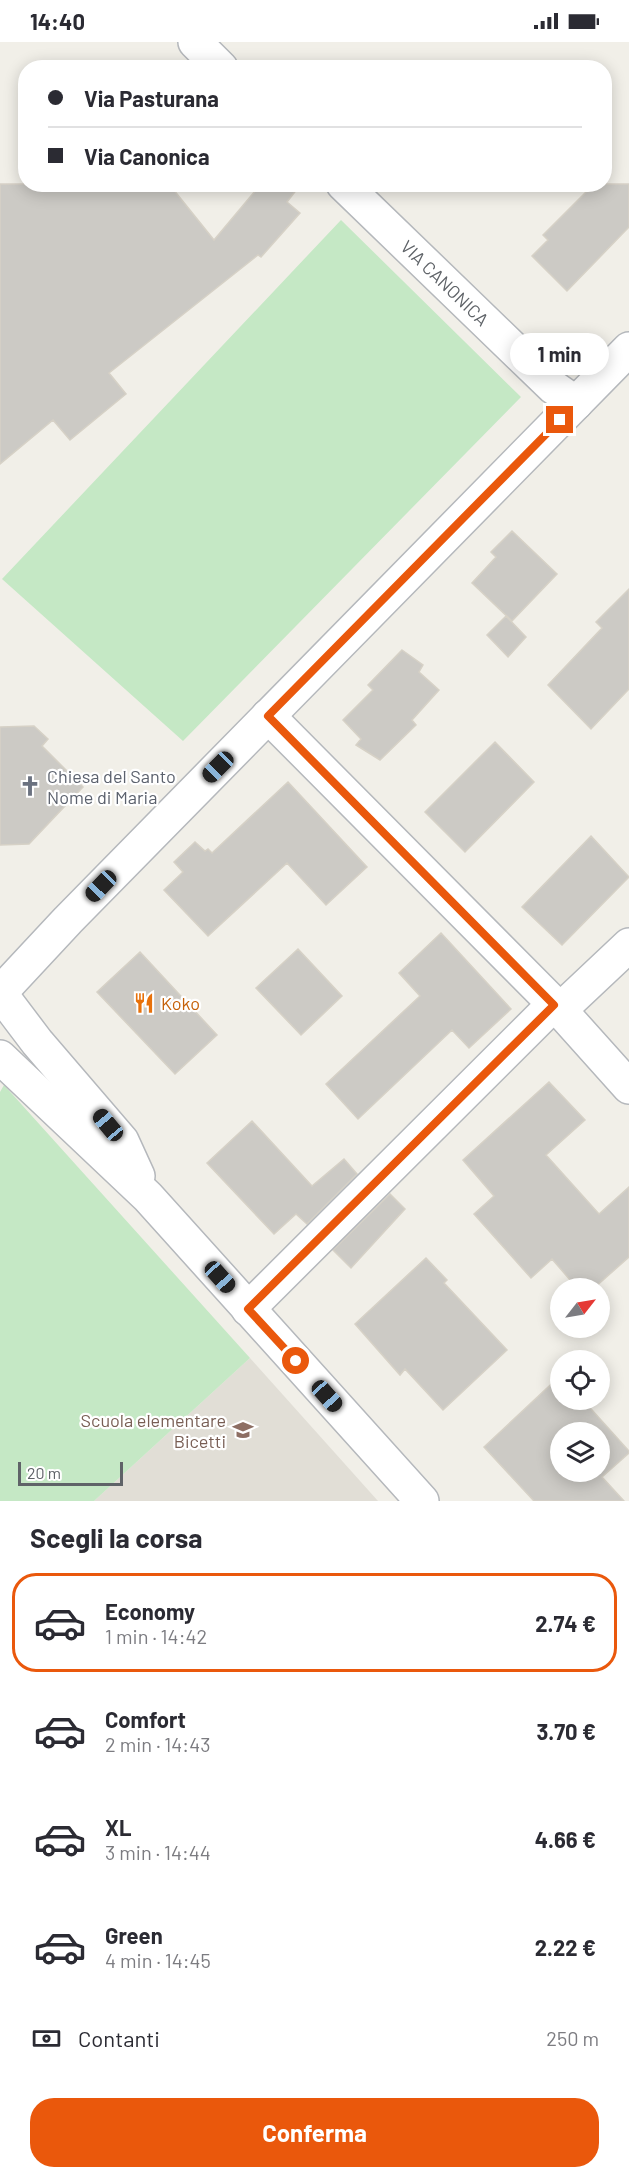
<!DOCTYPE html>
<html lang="it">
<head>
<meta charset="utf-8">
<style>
  :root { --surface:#fff; --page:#f2f2f3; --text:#2b2b33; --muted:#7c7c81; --line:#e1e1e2; --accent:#ea580c }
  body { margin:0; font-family:Barlow,sans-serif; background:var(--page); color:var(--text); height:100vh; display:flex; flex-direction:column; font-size:22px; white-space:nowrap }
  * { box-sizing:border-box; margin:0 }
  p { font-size:20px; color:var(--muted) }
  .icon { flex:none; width:33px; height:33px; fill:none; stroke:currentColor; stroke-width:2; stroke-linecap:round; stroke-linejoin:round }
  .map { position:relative; height:1459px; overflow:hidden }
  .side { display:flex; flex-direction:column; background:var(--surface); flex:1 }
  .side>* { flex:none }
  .guide { position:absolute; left:18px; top:18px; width:594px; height:132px; border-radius:24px; box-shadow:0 3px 15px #0003; display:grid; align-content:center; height:132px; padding:0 30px; background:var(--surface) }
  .needle { width:39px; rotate:59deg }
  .buttons { position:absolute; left:550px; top:1236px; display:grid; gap:12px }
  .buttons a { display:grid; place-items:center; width:60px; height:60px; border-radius:50%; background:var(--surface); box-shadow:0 3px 15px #0003; font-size:30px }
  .scale { position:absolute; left:18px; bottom:15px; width:105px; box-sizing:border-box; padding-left:6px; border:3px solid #5f6368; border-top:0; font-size:16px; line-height:21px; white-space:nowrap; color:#5f6368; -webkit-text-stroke:4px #fff; paint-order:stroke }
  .end { position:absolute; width:27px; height:27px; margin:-14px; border:8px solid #ea580c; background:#fff; box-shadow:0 0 0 3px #fff }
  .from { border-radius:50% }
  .bubble { position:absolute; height:42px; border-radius:21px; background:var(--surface); box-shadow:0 3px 15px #0003; font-size:20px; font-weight:700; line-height:42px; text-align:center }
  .car { position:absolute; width:18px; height:36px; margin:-18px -9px; border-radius:8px; box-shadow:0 0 4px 2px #0007; background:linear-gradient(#222 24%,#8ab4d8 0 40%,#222 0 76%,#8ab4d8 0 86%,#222 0) }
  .guide b { display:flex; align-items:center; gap:21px; height:57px; font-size:22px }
  .guide b+b { border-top:2px solid var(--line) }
  .guide i { width:15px; height:15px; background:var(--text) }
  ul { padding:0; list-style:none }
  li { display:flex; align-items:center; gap:18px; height:99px; margin:0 12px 9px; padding:0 18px; border:3px solid transparent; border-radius:24px }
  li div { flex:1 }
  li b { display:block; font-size:22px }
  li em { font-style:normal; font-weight:700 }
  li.on { border-color:var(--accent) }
  li>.icon { width:54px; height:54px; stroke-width:1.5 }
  h2 { padding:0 30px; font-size:27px; line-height:72px }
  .pay { display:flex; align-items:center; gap:15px; height:66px; padding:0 30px; font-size:22px }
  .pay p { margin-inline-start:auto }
  .button { display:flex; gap:12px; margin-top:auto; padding:12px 30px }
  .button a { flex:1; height:69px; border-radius:24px; background:var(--accent); color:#fff; font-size:24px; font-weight:700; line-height:69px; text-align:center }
  .status { display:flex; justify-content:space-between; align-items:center; height:42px; padding:0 30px; background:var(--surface); direction:ltr }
  .status svg { height:16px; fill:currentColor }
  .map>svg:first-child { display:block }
  .education { fill:#e1ded6 }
  .green { fill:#c5e8c5 }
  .building { fill:#cccac5; stroke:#d6d1c6; stroke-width:1.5; fill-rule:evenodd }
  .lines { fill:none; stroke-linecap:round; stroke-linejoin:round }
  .minor-casing { stroke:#b5b8bc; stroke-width:36 }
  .minor { stroke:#fff; stroke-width:33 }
  .route { stroke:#ea580c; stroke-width:8 }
  .labels { text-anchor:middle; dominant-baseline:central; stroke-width:4.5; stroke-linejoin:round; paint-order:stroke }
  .street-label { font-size:18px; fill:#5f6368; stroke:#fff }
  .worship-label { font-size:18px; fill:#5b616d; stroke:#fff; text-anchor:start }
  .food-label { font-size:18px; fill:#c56008; stroke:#fff; text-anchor:start }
  .education-label { font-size:18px; fill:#785e54; stroke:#fff; text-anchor:end }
</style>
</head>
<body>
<div class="status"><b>14:40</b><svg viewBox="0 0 49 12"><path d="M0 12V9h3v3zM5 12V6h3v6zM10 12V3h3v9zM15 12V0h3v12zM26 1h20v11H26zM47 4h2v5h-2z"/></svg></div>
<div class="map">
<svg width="629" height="1459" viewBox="0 0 629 1459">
  <rect width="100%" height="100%" fill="#f1efe8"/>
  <path class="education" d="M 250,1316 L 378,1459 L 94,1459 Z"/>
  <path class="green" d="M 341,178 L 521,355 L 183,699 L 2,537 Z
    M 4,1043 L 250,1316 L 94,1459 L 0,1459 L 0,1050 Z"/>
  <path class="building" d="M 0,142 L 169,142 L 214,198 L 261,142 L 301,142 L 287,160 L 300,171 L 261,215 L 258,213 L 109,331 L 126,352 L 70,398 L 53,378 L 0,422 Z
    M 594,142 L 629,142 L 629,185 L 567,249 L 532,214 L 548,198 L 543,193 Z
    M 512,489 L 557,532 L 512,579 L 472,541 L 496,515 L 491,510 Z
    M 629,547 L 629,647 L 591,687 L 548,643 L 602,586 L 596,580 Z
    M 506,574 L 526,595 L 508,615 L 487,593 Z
    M 402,608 L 423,623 L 419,630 L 439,648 L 412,678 L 416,683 L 380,718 L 356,703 L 361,697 L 343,678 L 373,648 L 368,643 Z
    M 34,684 L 48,697 L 42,704 L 83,745 L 29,802 L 0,803 L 0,685 Z
    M 495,700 L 534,740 L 465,810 L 425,770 Z
    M 288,740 L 367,825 L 326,863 L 287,821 L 208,894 L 164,848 L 183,830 L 174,820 L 195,800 L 205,809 L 208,807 L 212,811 Z
    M 591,794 L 629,835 L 562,903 L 522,865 Z
    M 441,891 L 511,967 L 469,1006 L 452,988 L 358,1077 L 326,1042 L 420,954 L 399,931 Z
    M 298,907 L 342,954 L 301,993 L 256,946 Z
    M 140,910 L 217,993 L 175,1032 L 97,950 Z
    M 549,1040 L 585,1078 L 546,1113 L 599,1172 L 629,1145 L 629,1215 L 594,1246 L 577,1246 L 552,1217 L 531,1236 L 474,1172 L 494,1154 L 463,1118 Z
    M 252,1079 L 312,1144 L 344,1117 L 357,1132 L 307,1182 L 296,1172 L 274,1192 L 207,1121 Z
    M 390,1152 L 405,1167 L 351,1226 L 333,1208 Z
    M 426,1216 L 447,1238 L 444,1241 L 507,1308 L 443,1368 L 405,1327 L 400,1333 L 355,1282 Z
    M 561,1333 L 561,1358 L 583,1358 L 629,1409 L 629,1411 L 602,1435 L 624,1459 L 534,1459 L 484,1405 ZM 561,1390 L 600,1390 L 600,1430 L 561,1430 Z"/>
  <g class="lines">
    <g class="minor-casing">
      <g id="minor">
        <path d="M 195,0 L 221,26"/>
        <path id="s1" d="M 343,142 L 553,345 L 576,361"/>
        <path d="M 268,674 L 560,968 L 629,1045"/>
        <path d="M 0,951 L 68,878 L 629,307"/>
        <path d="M 0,951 L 37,1000 L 122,1099 L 138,1134"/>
        <path d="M 560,968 L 629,903"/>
        <path d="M 0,1015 L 148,1155 L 422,1459"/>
        <path d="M 248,1267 L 554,962"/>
      </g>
    </g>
    <use href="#minor" class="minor"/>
  </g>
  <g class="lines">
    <path class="route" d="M 296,1319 L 248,1267 L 554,963 L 268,674 L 560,378"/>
  </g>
  <defs>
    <g id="church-bare" transform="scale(1.62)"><path d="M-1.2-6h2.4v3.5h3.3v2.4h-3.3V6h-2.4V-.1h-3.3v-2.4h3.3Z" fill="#6b7280" stroke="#fff" stroke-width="2.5" paint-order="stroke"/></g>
    <g id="restaurant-bare" transform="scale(1.62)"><path d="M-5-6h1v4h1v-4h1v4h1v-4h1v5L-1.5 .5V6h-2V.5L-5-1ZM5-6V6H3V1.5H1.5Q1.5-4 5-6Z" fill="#e8710a" stroke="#fff" stroke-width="2.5" paint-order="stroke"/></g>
    <g id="school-bare" transform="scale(1.62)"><path d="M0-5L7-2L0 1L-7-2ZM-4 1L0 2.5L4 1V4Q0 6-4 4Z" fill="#8d6e63" stroke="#fff" stroke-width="2.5" paint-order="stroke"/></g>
  </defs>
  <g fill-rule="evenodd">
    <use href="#church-bare" x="30" y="744"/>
    <use href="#restaurant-bare" x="144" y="961"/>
    <use href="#school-bare" x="243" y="1388"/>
  </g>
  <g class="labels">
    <g class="street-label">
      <text stroke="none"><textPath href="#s1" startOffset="142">VIA CANONICA</textPath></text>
    </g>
    <g class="worship-label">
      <text x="47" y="734">Chiesa del Santo<tspan x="47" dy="21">Nome di Maria</tspan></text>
    </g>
    <g class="food-label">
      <text x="161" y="961">Koko</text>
    </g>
    <g class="education-label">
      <text x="226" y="1378">Scuola elementare<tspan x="226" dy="21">Bicetti</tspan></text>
    </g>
  </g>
</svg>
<div class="buttons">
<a><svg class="needle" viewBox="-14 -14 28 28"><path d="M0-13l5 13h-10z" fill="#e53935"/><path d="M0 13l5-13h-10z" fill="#7c7c81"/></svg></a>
<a><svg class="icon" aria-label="locate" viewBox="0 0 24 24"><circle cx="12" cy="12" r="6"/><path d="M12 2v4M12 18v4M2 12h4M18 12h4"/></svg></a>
<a><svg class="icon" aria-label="layers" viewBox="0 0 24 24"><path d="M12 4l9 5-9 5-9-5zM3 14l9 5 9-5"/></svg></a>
</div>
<div class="scale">20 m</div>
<i class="end from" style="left:296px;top:1319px"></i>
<i class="end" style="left:560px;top:378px"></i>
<div class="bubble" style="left:510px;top:291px;width:99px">1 min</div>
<i class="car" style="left:218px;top:725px;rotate:225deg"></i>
<i class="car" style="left:101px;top:844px;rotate:224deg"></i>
<i class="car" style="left:108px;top:1083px;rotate:320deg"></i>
<i class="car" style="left:220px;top:1235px;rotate:138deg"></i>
<i class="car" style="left:327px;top:1354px;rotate:138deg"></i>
<div class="guide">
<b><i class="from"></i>Via Pasturana</b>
<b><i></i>Via Canonica</b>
</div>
</div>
<section class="side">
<h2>Scegli la corsa</h2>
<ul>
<li class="on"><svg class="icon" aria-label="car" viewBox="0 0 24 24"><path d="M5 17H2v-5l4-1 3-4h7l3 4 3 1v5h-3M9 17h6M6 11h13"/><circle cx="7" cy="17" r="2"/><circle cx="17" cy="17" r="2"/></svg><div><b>Economy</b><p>1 min · 14:42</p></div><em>2.74 €</em></li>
<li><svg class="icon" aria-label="car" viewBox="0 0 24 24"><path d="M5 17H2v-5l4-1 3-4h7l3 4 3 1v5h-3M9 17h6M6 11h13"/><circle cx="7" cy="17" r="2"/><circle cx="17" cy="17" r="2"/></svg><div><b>Comfort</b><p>2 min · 14:43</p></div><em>3.70 €</em></li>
<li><svg class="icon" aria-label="car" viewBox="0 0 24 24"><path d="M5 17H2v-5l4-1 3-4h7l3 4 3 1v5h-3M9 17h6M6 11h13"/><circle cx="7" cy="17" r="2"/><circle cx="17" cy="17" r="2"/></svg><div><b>XL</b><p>3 min · 14:44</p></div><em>4.66 €</em></li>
<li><svg class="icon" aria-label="car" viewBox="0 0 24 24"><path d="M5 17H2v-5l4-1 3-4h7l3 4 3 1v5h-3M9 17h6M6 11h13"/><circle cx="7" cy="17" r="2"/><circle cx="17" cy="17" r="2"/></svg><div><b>Green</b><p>4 min · 14:45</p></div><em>2.22 €</em></li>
</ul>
<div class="pay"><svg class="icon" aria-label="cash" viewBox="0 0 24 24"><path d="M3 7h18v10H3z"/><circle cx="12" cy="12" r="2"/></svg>Contanti<p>250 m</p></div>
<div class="button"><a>Conferma</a></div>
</section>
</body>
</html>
